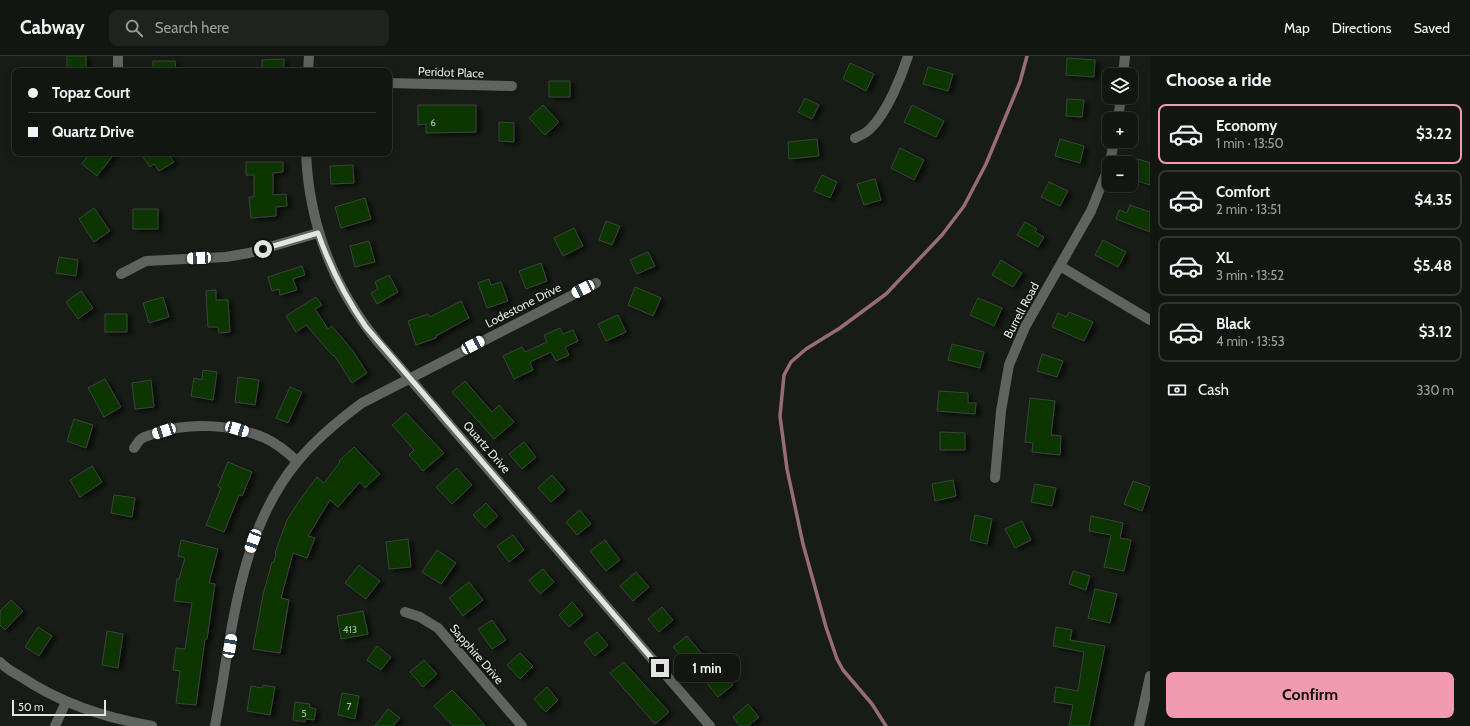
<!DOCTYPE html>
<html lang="en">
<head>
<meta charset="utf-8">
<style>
  :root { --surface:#111610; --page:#1e231e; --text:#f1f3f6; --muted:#9c9f9f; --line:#303530; --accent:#f29aae }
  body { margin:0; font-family:Cabin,sans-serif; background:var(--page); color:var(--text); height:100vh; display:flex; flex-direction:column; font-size:15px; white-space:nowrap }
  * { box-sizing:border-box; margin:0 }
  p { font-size:13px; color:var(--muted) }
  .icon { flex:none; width:22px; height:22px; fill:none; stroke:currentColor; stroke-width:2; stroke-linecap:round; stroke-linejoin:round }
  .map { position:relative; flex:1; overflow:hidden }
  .sheet { display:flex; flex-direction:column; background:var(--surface); width:320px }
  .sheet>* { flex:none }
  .banner { position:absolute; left:12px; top:12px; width:380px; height:88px; border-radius:8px; box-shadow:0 2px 10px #0003,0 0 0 1px var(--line); display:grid; align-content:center; height:88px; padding:0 16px; background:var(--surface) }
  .controls { position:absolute; left:1102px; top:12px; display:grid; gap:8px }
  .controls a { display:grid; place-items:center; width:36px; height:36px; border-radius:8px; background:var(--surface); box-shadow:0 2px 10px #0003,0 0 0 1px var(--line); font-size:20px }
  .scale { position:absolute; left:12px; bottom:10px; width:94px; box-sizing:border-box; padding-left:4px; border:2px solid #e2e6e1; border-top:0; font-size:11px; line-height:14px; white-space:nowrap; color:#e2e6e1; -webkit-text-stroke:3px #0e140d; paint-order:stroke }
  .end { position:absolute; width:18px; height:18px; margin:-9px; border:5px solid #e2e6e1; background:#111; box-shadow:0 0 0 2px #111 }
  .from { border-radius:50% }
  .bubble { position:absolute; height:28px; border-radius:8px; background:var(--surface); box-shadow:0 2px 10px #0003,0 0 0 1px var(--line); font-size:13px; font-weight:700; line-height:28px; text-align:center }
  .car { position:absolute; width:12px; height:24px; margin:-12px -6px; border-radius:5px; box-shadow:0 0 3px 1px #0007; background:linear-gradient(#fff 24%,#345 0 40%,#fff 0 76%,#345 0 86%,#fff 0) }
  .banner b { display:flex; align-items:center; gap:14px; height:38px; font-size:15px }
  .banner b+b { border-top:1px solid var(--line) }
  .banner i { width:10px; height:10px; background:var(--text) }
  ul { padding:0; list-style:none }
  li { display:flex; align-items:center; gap:12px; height:60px; margin:0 8px 6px; padding:0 8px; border:2px solid var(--line); border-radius:8px }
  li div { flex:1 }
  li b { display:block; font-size:15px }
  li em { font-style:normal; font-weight:700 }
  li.on { border-color:var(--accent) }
  li>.icon { width:36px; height:36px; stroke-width:1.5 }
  h2 { padding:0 16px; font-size:18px; line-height:48px }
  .pay { display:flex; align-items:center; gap:10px; height:44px; padding:0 16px; font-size:15px }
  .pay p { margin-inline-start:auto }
  .button { display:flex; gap:8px; margin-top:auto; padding:8px 16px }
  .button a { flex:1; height:46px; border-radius:8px; background:var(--accent); color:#111; font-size:16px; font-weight:700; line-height:46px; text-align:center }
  header { display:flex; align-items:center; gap:24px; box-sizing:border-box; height:56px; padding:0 20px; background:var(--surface); border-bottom:1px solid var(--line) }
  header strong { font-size:19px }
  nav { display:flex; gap:22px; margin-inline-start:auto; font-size:14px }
  .search { width:280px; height:36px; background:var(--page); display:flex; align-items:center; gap:10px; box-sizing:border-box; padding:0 14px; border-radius:8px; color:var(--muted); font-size:15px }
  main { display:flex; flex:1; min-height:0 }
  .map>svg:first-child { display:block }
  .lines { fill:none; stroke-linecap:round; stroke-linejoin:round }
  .stream { stroke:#986c76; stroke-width:3.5 }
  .building { fill:#073402; stroke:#3d443c; filter:url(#shadow) }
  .minor { stroke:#60635f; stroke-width:10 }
  .tertiary { stroke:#60635f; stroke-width:10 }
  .route { stroke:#e2e6e1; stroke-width:5 }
  .labels { text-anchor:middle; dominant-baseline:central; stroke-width:3; stroke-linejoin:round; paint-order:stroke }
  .number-label { font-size:10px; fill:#abbaa9 }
  .street-label { font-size:12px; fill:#e2e6e1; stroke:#0e140d }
</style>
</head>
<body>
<header>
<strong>Cabway</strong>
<div class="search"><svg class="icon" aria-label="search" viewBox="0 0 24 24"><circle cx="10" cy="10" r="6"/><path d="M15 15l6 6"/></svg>Search here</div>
<nav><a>Map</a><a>Directions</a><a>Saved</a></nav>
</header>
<main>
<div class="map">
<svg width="1150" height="670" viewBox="0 0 1150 670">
  <defs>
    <filter id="shadow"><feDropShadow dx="4.5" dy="2.5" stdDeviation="2" flood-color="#0009"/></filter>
  </defs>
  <rect width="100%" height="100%" fill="#171d16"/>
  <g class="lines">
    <path class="stream" d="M 886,670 L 872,648 L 843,614 L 837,603 L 826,571 L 803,488 L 787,413 L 780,360 L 784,319 L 791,306 L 806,293 L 840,272 L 886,238 L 942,179 L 964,150 L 986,108 L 1020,26 L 1027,0"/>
  </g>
  <path class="building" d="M 67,0 L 86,0 L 86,15 L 67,15 Z
    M 1067,2 L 1095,4 L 1094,21 L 1066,19 Z
    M 284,3 L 284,15 L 262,15 L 262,4 Z
    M 153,5 L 175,5 L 176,15 L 153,15 Z
    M 850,7 L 874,18 L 866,35 L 843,23 Z
    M 928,11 L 953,18 L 948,35 L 923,28 Z
    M 549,25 L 570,25 L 570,41 L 549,41 Z
    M 805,42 L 819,49 L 812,63 L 798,56 Z
    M 1067,43 L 1084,44 L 1082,61 L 1066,60 Z
    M 418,49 L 476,49 L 476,76 L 426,77 L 426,68 L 418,69 Z
    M 543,49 L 559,66 L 545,79 L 529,62 Z
    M 912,49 L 944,65 L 936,81 L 904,66 Z
    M 499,66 L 514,67 L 514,86 L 499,85 Z
    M 817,83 L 819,100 L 789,103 L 788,86 Z
    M 1060,83 L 1084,90 L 1080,107 L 1055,100 Z
    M 900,92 L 924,104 L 914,124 L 891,112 Z
    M 90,97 L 115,97 L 97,120 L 82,108 Z
    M 140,97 L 170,97 L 168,98 L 174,106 L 159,115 L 154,108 L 150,111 Z
    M 1138,103 L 1150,107 L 1150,129 L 1131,123 Z
    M 246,106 L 283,106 L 283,116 L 273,117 L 273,139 L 286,138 L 287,150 L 276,151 L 276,160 L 251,162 L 249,141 L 254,141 L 254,119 L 246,119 Z
    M 353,109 L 354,127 L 331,128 L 330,110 Z
    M 822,119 L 837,126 L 830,142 L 814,135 Z
    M 875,123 L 881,144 L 864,149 L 857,128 Z
    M 1049,126 L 1068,135 L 1060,150 L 1041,141 Z
    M 365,142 L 371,163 L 341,172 L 335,151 Z
    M 1130,149 L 1150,156 L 1150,176 L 1116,163 L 1119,154 L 1127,157 Z
    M 94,152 L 110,175 L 94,186 L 79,163 Z
    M 133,153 L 158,153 L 158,173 L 133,173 Z
    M 606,165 L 620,170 L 612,189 L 599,184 Z
    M 1025,166 L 1037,173 L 1035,176 L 1044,181 L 1038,191 L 1017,179 Z
    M 574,172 L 583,190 L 563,200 L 554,182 Z
    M 1103,184 L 1126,196 L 1118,211 L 1095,199 Z
    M 369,185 L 375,206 L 355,211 L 350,190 Z
    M 648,196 L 655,210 L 637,218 L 630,204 Z
    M 59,201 L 78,204 L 76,220 L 56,217 Z
    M 1001,204 L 1022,217 L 1013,231 L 992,219 Z
    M 541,207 L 547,225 L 526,233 L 519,215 Z
    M 302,210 L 305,219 L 293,223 L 297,234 L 280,239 L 279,233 L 272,235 L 268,221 Z
    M 389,219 L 398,236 L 377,248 L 371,237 L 378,233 L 375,226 Z
    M 489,223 L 491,229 L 501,226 L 508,245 L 487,252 L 478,227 Z
    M 635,231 L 661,242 L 653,260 L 628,249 Z
    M 216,234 L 216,244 L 228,244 L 230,276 L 219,277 L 218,271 L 208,271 L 206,235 Z
    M 81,235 L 93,252 L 78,263 L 66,246 Z
    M 163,241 L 169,261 L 149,267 L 143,247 Z
    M 316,241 L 322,249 L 315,253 L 328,273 L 332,270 L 353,295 L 367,317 L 352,327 L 334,299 L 333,300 L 306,269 L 296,276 L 286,260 Z
    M 978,242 L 1002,252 L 994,270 L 970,259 Z
    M 461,245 L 469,262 L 436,280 L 436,282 L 416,289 L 408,265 L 428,258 L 430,261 Z
    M 1069,256 L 1093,266 L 1084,285 L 1052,271 L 1058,257 L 1066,261 Z
    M 105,258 L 127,258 L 127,276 L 105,276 Z
    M 618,259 L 626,276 L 606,285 L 598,268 Z
    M 560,272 L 563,278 L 573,274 L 578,285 L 565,291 L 569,299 L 556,305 L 551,296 L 530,306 L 533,314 L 514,323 L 503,300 L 522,291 L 525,296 L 547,286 L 544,279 Z
    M 952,288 L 984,296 L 980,312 L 948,304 Z
    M 1042,298 L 1063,305 L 1057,321 L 1037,315 Z
    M 203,314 L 217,316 L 213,344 L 191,340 L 194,322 L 202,324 Z
    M 238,321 L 259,324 L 255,349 L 235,346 Z
    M 105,323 L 121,351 L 104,361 L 88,332 Z
    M 151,324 L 154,351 L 135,353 L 132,327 Z
    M 465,325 L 492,356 L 499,349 L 514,366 L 494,383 L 452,336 Z
    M 290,331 L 302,336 L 288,367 L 276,362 Z
    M 939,335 L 968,337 L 968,347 L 976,347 L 975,358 L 937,355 Z
    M 1030,342 L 1055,345 L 1051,379 L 1061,380 L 1060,399 L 1032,396 L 1033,387 L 1025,386 Z
    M 406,357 L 444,397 L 423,415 L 409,399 L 414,394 L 392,369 Z
    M 74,363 L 93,369 L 86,392 L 67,385 Z
    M 940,376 L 965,377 L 965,394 L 940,394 Z
    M 524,386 L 536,401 L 522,413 L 509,398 Z
    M 354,391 L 380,418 L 365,432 L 360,426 L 338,451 L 330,444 L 308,480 L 315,482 L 307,502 L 293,497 L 281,542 L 289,544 L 280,597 L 253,593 L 263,539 L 272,506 L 274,506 L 276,498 L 275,497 L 287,464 L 301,442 L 317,421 L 324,427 L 340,406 L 339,405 Z
    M 228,406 L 252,416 L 242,440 L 239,439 L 224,476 L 206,469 L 221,432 L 218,430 Z
    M 92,410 L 102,426 L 80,441 L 70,424 Z
    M 457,412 L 472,429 L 452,448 L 436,431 Z
    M 552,419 L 565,434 L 551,446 L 538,432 Z
    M 953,424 L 956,440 L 935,445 L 932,428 Z
    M 1133,425 L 1150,431 L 1142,455 L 1124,448 Z
    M 1035,428 L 1056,432 L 1052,450 L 1031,446 Z
    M 114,439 L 135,442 L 132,461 L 111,457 Z
    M 486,447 L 498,460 L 485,472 L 473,459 Z
    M 580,454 L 591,468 L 577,479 L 566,466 Z
    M 975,459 L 992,463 L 987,488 L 970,484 Z
    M 1091,460 L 1123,467 L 1120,482 L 1131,484 L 1124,515 L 1104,511 L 1111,479 L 1089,475 Z
    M 1022,465 L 1031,484 L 1015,492 L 1005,473 Z
    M 513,479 L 524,494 L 509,506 L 497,490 Z
    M 408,483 L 411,511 L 389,513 L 386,486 Z
    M 181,484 L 218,493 L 209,527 L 215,528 L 207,583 L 205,583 L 196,649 L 176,647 L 180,615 L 173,614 L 176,592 L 185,593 L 192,547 L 174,545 L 177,523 L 179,523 L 185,502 L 178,500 Z
    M 605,484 L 620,504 L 606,515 L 590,495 Z
    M 437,494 L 456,507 L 441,528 L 422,516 Z
    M 359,509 L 380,525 L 366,543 L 345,527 Z
    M 543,513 L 554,526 L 540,538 L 529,524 Z
    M 1073,515 L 1090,520 L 1086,534 L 1069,528 Z
    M 636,516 L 649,531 L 633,545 L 620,530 Z
    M 469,526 L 483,544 L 463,560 L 449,542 Z
    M 1095,533 L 1117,538 L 1110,567 L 1088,562 Z
    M 11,544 L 23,555 L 5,574 L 0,569 L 0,555 Z
    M 572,546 L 583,559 L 569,571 L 559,559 Z
    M 662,551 L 673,564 L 659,576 L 648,563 Z
    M 363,555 L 368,578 L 341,583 L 337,560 Z
    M 492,564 L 506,584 L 492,593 L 478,573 Z
    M 38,571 L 52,580 L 39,600 L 25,591 Z
    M 1056,571 L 1072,574 L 1070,584 L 1105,590 L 1089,670 L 1069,670 L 1073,649 L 1054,646 L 1056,631 L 1078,635 L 1084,596 L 1053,590 Z
    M 107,575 L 123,578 L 118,612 L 102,609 Z
    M 597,576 L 608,589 L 595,600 L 584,586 Z
    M 687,580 L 703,599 L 690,610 L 673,591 Z
    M 377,590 L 391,601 L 381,614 L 367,604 Z
    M 520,597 L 533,610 L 520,623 L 507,609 Z
    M 424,604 L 437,618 L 423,631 L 410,616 Z
    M 624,606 L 669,656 L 655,668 L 610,617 Z
    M 721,614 L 733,629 L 718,641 L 706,626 Z
    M 263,629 L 275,631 L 270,659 L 247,655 L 251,630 L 262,632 Z
    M 547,631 L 558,644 L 546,656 L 534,643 Z
    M 452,634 L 472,654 L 485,670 L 453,670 L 434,650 Z
    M 342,637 L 359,640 L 355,663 L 338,659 Z
    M 295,646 L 310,648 L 309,651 L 316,653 L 314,664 L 306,663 L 305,666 L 293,664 Z
    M 748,648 L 759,661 L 748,670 L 740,670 L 733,661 Z
    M 388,653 L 400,662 L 393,670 L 375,670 Z"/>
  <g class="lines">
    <path class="minor" d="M 118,0 L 118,15
      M 308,15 L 309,0
      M 1123,19 L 1125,0
      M 389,27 L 512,30
      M 1118,63 L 1121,41
      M 855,82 C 861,79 867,77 871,72 C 887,56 901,22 908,0
      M 306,97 C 309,168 333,231 378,286 L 710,670
      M 1110,107 L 1114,85
      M 1060,210 L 1150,264
      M 121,218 L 146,205 L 226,201 L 249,197 L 318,177
      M 134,392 C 136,390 138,385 141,383 C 145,380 152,379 156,377 C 189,366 232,368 265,382 C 278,388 287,396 297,405
      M 995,422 L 1001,355 L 1009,309 L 1025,271 L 1091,155 L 1109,110
      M 405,556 L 420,561 L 438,572 L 522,670
      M 0,606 C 6,613 15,617 23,622 C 62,648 106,662 152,670
      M 55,670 L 66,646
      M 215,670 C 232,581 237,479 297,406 C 316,383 339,364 362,347 L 596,227"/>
    <path class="tertiary" d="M 1139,670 L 1150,620"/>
  </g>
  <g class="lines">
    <path class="route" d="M 263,193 L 318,177 C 330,211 345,241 366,271 L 660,612"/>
  </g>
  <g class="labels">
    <g class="number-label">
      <text x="433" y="66">6</text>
      <text x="350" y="573">413</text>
      <text x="349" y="650">7</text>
      <text x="304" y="657">5</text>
    </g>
    <g class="street-label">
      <text transform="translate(451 16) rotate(2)">Peridot Place</text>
      <text transform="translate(523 249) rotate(-27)">Lodestone Drive</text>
      <text transform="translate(1021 254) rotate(-62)">Burrell Road</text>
      <text transform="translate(487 391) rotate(49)">Quartz Drive</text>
      <text transform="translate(477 598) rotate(49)">Sapphire Drive</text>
    </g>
  </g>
</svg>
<div class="controls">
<a><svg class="icon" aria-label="layers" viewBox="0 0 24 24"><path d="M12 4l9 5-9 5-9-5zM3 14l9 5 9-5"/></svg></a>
<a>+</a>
<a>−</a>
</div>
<div class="scale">50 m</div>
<i class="end from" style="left:263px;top:193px"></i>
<i class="end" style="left:660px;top:612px"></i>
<div class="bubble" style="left:674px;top:598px;width:66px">1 min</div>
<i class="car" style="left:199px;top:202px;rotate:267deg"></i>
<i class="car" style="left:583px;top:233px;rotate:243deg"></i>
<i class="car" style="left:473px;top:289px;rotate:62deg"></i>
<i class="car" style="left:237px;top:373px;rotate:107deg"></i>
<i class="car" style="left:164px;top:375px;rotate:252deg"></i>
<i class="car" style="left:253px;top:485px;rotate:200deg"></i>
<i class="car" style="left:230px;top:590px;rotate:10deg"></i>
<div class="banner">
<b><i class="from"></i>Topaz Court</b>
<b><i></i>Quartz Drive</b>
</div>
</div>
<section class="sheet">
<h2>Choose a ride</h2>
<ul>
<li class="on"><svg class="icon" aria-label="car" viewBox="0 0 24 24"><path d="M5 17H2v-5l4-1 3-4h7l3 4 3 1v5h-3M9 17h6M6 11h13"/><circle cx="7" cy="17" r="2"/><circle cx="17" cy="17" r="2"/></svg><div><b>Economy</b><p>1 min · 13:50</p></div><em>$3.22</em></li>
<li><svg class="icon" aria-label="car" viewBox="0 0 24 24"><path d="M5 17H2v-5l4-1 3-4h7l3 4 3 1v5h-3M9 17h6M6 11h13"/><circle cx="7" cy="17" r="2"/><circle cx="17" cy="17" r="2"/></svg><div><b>Comfort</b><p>2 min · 13:51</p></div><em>$4.35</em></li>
<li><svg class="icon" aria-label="car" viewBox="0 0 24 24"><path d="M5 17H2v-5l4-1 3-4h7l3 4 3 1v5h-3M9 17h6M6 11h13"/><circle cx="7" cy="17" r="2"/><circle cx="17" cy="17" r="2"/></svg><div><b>XL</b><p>3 min · 13:52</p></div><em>$5.48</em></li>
<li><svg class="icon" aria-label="car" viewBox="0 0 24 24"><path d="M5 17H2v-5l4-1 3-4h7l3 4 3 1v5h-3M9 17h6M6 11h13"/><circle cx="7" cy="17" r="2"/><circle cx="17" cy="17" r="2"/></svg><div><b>Black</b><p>4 min · 13:53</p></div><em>$3.12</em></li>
</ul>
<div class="pay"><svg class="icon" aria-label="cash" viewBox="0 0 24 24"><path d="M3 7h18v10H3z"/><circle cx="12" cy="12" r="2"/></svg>Cash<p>330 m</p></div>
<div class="button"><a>Confirm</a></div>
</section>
</main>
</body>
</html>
